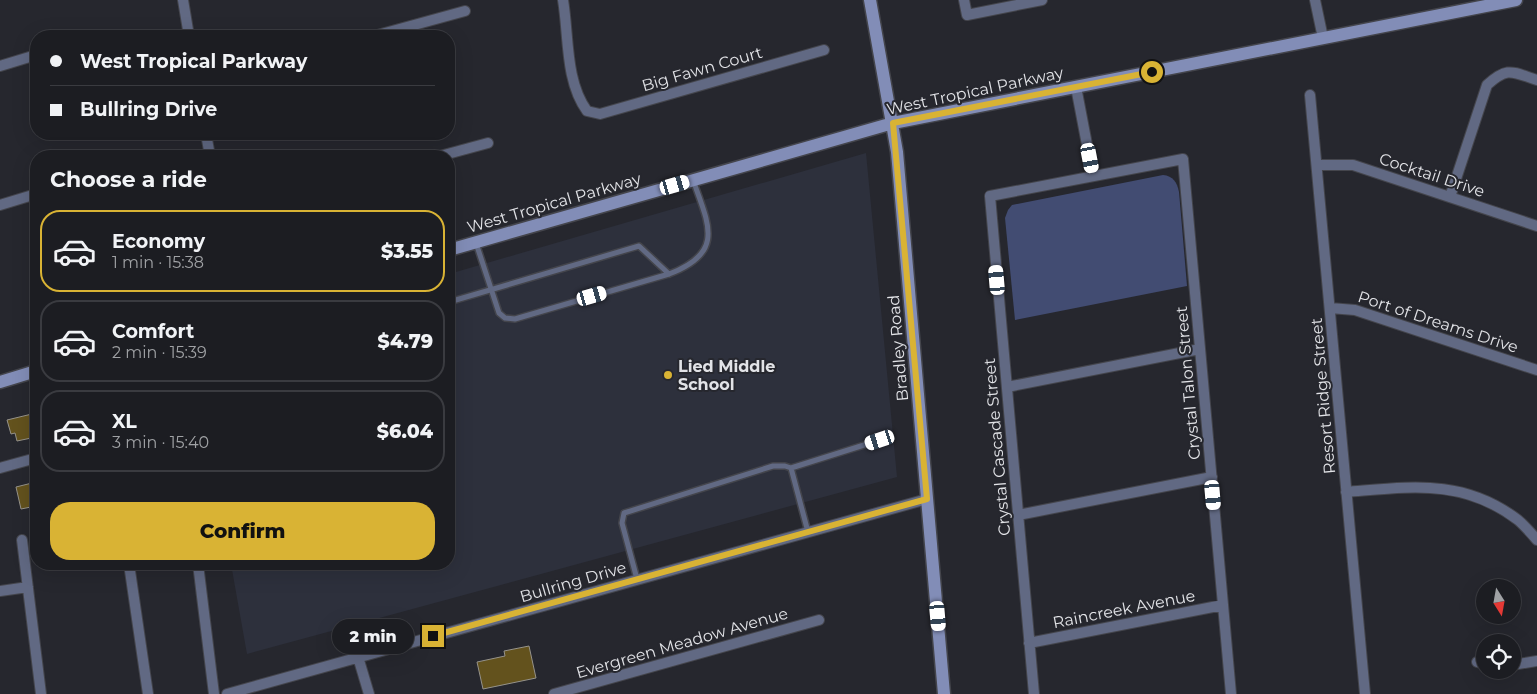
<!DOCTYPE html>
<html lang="en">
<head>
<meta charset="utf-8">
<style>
  :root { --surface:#1c1d22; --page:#25262a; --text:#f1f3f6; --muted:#a0a2a5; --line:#3a3b40; --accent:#d9b334 }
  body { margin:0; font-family:Montserrat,sans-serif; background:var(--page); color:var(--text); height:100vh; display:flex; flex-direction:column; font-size:19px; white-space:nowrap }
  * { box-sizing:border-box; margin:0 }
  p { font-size:16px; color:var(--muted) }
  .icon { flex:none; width:28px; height:28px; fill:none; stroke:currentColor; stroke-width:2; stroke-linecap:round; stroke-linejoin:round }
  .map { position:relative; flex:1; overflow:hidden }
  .sheet { position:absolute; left:30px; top:150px; width:425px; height:420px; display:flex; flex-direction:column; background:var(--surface); border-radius:20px; box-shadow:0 5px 20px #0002,0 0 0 1px var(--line) }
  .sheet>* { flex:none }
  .top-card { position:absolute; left:30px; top:30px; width:425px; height:110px; border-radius:20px; box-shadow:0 5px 20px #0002,0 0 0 1px var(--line); display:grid; align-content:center; height:110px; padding:0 20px; background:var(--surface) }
  .needle { width:32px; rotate:169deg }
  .fabs { position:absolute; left:1476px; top:579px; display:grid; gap:10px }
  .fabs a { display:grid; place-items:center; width:45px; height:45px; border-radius:50%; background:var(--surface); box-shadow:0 5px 20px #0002,0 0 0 1px var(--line); font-size:25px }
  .end { position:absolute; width:22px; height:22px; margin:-11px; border:6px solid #d9b334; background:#111; box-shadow:0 0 0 2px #111 }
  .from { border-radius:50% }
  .bubble { position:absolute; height:35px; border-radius:18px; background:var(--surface); box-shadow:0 5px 20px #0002,0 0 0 1px var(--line); font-size:16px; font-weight:800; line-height:35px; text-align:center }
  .car { position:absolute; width:15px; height:30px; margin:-15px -8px; border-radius:6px; box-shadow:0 0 4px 1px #0007; background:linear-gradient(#fff 24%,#345 0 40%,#fff 0 76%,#345 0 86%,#fff 0) }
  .top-card b { display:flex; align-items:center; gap:18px; height:48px; font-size:19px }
  .top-card b+b { border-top:1px solid var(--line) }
  .top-card i { width:12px; height:12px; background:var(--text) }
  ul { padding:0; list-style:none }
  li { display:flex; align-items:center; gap:15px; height:82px; margin:0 10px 8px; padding:0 10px; border:2px solid var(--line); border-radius:20px }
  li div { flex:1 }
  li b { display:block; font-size:19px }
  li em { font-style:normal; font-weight:800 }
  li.selected { border-color:var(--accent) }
  li>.icon { width:45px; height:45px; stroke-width:1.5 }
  h2 { padding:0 20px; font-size:22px; line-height:60px }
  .action { display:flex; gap:10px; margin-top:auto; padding:10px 20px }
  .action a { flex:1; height:58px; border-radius:20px; background:var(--accent); color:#111; font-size:20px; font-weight:800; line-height:58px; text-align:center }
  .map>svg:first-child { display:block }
  .built { fill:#2d303c }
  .green { fill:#424c72 }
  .building { fill:#63521d; stroke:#96938b }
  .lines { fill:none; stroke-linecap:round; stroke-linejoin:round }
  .lane-casing { stroke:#44454c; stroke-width:8 }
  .street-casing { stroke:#44454c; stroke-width:12 }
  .secondary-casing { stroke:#44454c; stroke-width:15 }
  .lane { stroke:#616983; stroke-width:5 }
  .street { stroke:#616983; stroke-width:10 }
  .secondary { stroke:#828db7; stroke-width:12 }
  .route { stroke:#d9b334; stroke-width:6 }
  .poi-dot { fill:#d9b334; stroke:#26272e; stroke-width:2 }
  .labels { text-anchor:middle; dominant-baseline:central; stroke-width:4; stroke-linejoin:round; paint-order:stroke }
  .street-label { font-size:16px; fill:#e2e3e7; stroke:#26272e }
  .poi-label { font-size:16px; font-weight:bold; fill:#e2e3e7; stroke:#26272e; text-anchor:start }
</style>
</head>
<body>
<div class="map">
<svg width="1537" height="694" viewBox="0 0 1537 694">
  <rect width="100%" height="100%" fill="#26272e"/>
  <path class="built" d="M 866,153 L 897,477 L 247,654 L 231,564 L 449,564 L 449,274 Z"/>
  <path class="green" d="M 1163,175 C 1173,176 1177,182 1179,192 L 1187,286 L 1015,320 L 1005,218 L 1008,210 L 1012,205 Z"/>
  <path class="building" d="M 36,413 L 36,437 L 17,441 L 15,433 L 11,434 L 7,420 Z
    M 36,482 L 36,506 L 21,509 L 16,487 Z
    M 529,646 L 536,678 L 483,689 L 477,662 L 505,656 L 504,651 Z"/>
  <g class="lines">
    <g class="lane-casing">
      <path id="lane" d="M 476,243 L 499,313 L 505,318 L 515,319 L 669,274 C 725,253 709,225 693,180
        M 449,302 L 639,246 L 669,274
        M 791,468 L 880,440
        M 637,579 L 622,523 L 624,513 L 773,466 L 785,466 L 791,468 L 808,532"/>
    </g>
    <g class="street-casing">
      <path id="street" d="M 183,0 L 189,36
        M 563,0 C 569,36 565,81 587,111 L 600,114 L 824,50
        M 964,0 L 967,15 L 1042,0
        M 1315,0 L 1323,38
        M 374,36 L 465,11
        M 0,66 L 36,55
        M 1076,87 L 1093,176
        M 1310,95 L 1365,694
        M 206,134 L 210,156
        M 440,156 L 488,143
        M 1317,165 L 1353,165 L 1537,226
        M 1450,197 L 1487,85 C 1508,66 1512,72 1537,80
        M 0,205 L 36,194
        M 1330,308 L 1355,310 L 1537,370
        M 1007,387 L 1200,349
        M 0,468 L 36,458
        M 1346,492 C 1411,487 1463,478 1518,520 C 1525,526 1531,533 1537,540
        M 1018,515 L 1212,477
        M 22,540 L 41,694
        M 129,564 L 148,694
        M 198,564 L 214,694
        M 0,591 L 28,587
        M 1029,643 L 1223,605
        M 358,657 L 369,694
        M 1477,662 L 1485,664
        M 1512,665 L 1537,661
        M 227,694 L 927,499
        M 554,694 L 819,620
        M 1034,694 L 990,196 L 1183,159 L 1231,694"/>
    </g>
    <g class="secondary-casing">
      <path id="secondary" d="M 870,0 L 897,152 L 944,694
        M 449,250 L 893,123 L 1516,0
        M 0,382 L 36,371"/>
    </g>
    <use href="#lane" class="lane"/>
    <use href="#street" class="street"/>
    <use href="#secondary" class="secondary"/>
  </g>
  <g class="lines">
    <path class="route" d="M 433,636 L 927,499 L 893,123 L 1152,72"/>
  </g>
  <circle class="poi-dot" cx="668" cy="375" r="5"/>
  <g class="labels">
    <g class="street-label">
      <text transform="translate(702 69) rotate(-16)">Big Fawn Court</text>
      <text transform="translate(975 91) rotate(-12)">West Tropical Parkway</text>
      <text transform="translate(1432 175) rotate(18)">Cocktail Drive</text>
      <text transform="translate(554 203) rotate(-16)">West Tropical Parkway</text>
      <text transform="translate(1438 322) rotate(18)">Port of Dreams Drive</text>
      <text transform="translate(898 348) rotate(-95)">Bradley Road</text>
      <text transform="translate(1188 383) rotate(-95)">Crystal Talon Street</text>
      <text transform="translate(1323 396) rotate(-95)">Resort Ridge Street</text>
      <text transform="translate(997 447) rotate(-95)">Crystal Cascade Street</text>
      <text transform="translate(573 582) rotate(-16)">Bullring Drive</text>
      <text transform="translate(1124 609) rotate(-11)">Raincreek Avenue</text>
      <text transform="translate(682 643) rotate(-16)">Evergreen Meadow Avenue</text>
    </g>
    <g class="poi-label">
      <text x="678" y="366">Lied Middle<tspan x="678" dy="18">School</tspan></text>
    </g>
  </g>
</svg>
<div class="fabs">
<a><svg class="needle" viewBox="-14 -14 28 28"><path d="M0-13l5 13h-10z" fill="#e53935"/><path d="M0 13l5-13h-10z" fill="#a0a2a5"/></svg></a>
<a><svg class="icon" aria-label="locate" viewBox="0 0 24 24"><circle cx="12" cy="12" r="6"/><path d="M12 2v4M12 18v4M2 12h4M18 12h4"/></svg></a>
</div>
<i class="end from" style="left:1152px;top:72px"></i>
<i class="end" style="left:433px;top:636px"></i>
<div class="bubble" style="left:332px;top:619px;width:82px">2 min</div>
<i class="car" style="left:1090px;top:158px;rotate:169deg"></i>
<i class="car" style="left:675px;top:185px;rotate:74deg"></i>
<i class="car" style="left:997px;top:280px;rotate:355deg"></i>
<i class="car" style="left:592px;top:296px;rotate:74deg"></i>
<i class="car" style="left:880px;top:440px;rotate:252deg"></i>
<i class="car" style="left:1213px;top:495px;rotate:175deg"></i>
<i class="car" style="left:938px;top:616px;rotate:175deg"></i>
<div class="top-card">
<b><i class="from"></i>West Tropical Parkway</b>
<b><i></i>Bullring Drive</b>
</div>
<section class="sheet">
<h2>Choose a ride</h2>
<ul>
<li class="selected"><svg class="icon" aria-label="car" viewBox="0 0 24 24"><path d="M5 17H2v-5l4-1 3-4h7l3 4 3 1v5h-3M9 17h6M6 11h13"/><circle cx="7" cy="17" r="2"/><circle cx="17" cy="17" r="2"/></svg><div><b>Economy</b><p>1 min · 15:38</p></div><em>$3.55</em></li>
<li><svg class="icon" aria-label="car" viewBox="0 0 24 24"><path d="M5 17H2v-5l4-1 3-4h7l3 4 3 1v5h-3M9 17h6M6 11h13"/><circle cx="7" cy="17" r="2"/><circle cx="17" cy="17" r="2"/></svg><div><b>Comfort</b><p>2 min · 15:39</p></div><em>$4.79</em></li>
<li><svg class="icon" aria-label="car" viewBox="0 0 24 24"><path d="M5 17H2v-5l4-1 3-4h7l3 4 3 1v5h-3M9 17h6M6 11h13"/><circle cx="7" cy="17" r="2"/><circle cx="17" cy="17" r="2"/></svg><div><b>XL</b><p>3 min · 15:40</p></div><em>$6.04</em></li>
</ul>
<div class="action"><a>Confirm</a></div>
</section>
</div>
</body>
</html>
